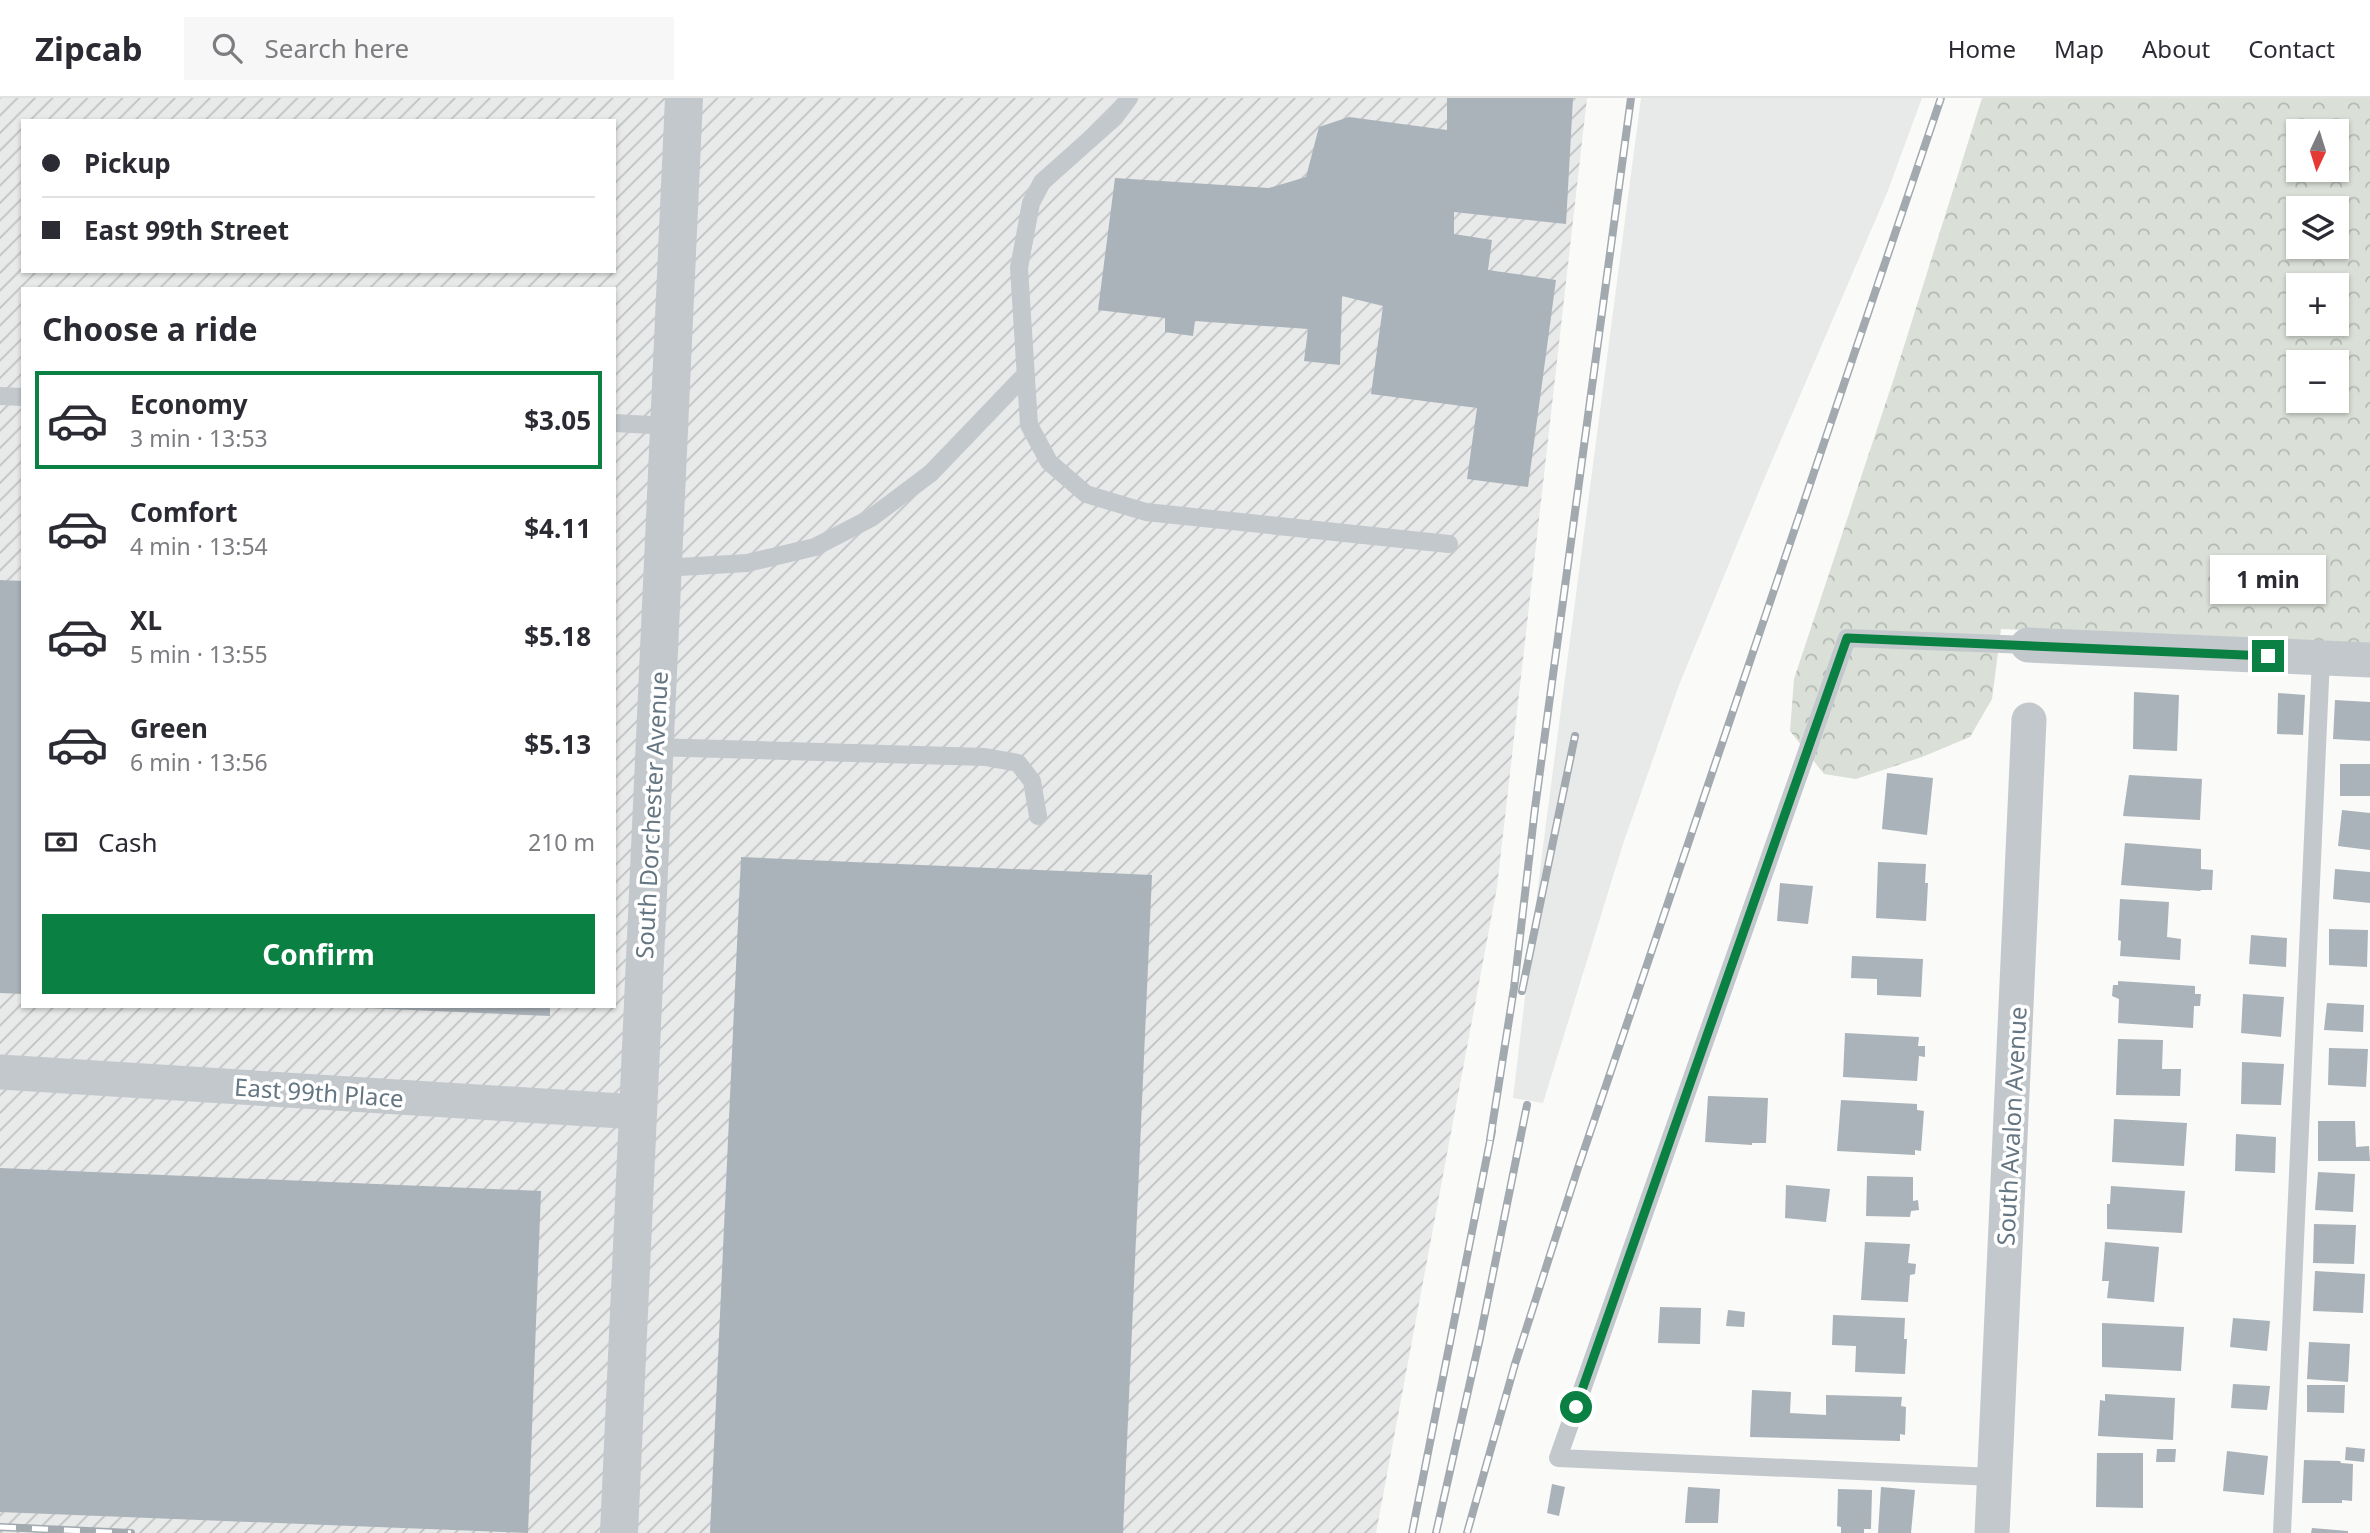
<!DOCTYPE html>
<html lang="en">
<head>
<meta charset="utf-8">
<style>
  :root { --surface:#fff; --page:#f7f7f7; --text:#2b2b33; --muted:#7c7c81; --line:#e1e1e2; --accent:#0b8043 }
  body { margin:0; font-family:"Noto Sans",sans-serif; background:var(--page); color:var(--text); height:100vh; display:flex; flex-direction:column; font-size:26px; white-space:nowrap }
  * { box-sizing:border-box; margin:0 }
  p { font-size:23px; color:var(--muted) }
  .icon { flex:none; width:38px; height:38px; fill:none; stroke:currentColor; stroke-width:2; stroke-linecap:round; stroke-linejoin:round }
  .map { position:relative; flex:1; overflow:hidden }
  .panel { position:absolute; left:21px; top:189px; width:595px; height:721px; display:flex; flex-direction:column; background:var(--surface); border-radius:0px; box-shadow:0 2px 5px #0004 }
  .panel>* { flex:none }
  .hud { position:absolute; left:21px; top:21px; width:595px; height:154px; border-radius:0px; box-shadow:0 2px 5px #0004; display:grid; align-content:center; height:154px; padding:0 21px; background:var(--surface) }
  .needle { width:46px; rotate:184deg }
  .buttons { position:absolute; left:2286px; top:21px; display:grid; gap:14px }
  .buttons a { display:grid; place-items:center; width:63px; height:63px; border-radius:0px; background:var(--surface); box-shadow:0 2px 5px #0004; font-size:35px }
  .end { position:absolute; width:32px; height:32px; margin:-16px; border:9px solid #0b8043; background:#fff; box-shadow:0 0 0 4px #fff }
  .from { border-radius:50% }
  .bubble { position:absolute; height:49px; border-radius:0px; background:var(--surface); box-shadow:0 2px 5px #0004; font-size:23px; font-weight:700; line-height:49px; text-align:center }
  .hud b { display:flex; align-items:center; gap:24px; height:66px; font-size:26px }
  .hud b+b { border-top:2px solid var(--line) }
  .hud i { width:18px; height:18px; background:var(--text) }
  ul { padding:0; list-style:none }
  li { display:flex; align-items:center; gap:21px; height:98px; margin:0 14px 10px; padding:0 7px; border:4px solid transparent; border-radius:0px }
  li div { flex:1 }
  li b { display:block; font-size:26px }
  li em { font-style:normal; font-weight:700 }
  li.on { border-color:var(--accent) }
  li>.icon { width:63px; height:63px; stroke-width:1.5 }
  h2 { padding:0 21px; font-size:32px; line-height:84px }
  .pay { display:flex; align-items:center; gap:18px; height:77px; padding:0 21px; font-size:26px }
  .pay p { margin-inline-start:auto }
  .cta { display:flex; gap:14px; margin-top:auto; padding:14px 21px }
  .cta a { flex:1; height:80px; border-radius:0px; background:var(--accent); color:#fff; font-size:28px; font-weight:700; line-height:80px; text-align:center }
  header { display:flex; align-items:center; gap:42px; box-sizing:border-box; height:98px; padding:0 35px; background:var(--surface); border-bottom:2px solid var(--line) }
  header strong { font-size:33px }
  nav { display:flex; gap:38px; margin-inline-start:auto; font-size:24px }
  .search { width:490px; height:63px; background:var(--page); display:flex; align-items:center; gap:18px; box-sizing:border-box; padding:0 24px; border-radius:0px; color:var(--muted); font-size:26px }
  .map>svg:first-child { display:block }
  .built { fill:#e8e9e9 }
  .industrial { fill:url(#industrial-furrows); fill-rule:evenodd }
  .forest { fill:url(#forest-crowns); fill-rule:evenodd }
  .building { fill:#aab3b9 }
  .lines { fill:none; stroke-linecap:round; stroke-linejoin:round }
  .service { stroke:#c3c8cc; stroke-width:18 }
  .minor { stroke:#c3c8cc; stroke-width:35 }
  .tertiary { stroke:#c3c8cc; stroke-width:38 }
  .rail-casing { stroke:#a2aab0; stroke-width:8 }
  .rail { stroke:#fff; stroke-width:5; stroke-dasharray:16; stroke-linecap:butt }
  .route { stroke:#0b8043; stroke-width:9 }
  .labels { text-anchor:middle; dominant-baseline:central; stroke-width:7; stroke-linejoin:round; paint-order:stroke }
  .street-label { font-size:24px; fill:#657683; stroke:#fff }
</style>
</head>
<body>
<header>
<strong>Zipcab</strong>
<div class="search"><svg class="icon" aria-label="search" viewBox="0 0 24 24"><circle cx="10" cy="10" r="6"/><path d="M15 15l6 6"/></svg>Search here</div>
<nav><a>Home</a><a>Map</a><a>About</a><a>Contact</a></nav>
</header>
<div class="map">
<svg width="2370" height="1435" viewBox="0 0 2370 1435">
  <defs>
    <pattern id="industrial-furrows" width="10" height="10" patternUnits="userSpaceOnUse" patternTransform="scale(1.75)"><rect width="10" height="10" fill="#e8e9e9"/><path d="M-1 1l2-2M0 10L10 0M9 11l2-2" fill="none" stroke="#c0c1c2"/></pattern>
    <pattern id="forest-crowns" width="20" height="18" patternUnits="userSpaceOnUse" patternTransform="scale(1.75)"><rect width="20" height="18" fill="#dadfd7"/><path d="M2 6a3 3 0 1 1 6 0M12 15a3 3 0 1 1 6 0" fill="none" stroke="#b4b9b4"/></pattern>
  </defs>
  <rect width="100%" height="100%" fill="#fafaf8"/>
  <path class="built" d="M 1641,0 L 1922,0 L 1887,95 L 1762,386 L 1679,587 L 1623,746 L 1543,1005 L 1513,1000 L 1542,756 Z"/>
  <path class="industrial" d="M 0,0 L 1587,0 L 1497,789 L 1376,1435 L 0,1435 ZM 23,23 L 614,23 L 614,173 L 23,173 ZM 23,191 L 614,191 L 614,908 L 23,908 Z"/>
  <path class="forest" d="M 1982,0 L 2370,0 L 2370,547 L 2001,531 L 1992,601 L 1970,639 L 1922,659 L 1856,681 L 1824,676 L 1790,633 L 1794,581 L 1894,280 ZM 2298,33 L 2336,33 L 2336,72 L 2298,72 ZM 2298,110 L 2336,110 L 2336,149 L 2298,149 ZM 2298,187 L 2336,187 L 2336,226 L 2298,226 ZM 2298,264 L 2336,264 L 2336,303 L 2298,303 Z"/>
  <path class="building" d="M 1447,0 L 1573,0 L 1566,126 L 1454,114 L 1454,136 L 1492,142 L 1488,172 L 1556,182 L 1528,389 L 1467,381 L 1477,310 L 1371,296 L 1383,208 L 1342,198 L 1340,267 L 1304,263 L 1308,231 L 1195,223 L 1193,238 L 1165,234 L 1165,220 L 1098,212 L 1115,80 L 1269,90 L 1306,79 L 1319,29 L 1349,19 L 1447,32 Z
    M 0,482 L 23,483 L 23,896 L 0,895 Z
    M 2134,594 L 2179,597 L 2177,653 L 2133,651 Z
    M 2278,595 L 2305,597 L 2303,637 L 2277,636 Z
    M 2335,602 L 2370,604 L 2370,643 L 2333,641 Z
    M 2340,666 L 2370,666 L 2370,698 L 2340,698 Z
    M 1887,675 L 1933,680 L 1927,737 L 1882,731 Z
    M 2129,677 L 2202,681 L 2200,722 L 2123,718 Z
    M 2342,712 L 2370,715 L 2370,752 L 2338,748 Z
    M 2125,745 L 2201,751 L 2201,771 L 2213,772 L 2212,792 L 2201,792 L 2200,793 L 2121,787 Z
    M 741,759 L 1152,777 L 1123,1435 L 710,1435 Z
    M 1878,764 L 1926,766 L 1925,785 L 1928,785 L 1926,823 L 1876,820 Z
    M 2335,771 L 2370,774 L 2370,805 L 2333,801 Z
    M 1780,785 L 1813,788 L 1808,826 L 1777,823 Z
    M 2120,801 L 2169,804 L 2167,839 L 2181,841 L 2180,862 L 2120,858 L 2121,843 L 2118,842 Z
    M 2329,831 L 2368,832 L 2367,869 L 2329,867 Z
    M 2251,837 L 2287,840 L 2286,869 L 2249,866 Z
    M 1852,858 L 1923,861 L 1921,899 L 1877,897 L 1877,881 L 1851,880 Z
    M 2118,883 L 2195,888 L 2195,896 L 2201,896 L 2200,908 L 2194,908 L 2193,930 L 2118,925 L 2119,901 L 2112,898 L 2113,887 L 2118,887 Z
    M 2243,896 L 2284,899 L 2281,939 L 2241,935 Z
    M 2327,905 L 2364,907 L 2363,934 L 2324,932 Z
    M 365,908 L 550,908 L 550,918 L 365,910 Z
    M 1845,935 L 1919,939 L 1918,948 L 1925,948 L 1925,959 L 1919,958 L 1917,983 L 1843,979 Z
    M 2118,941 L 2163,942 L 2162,971 L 2181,971 L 2180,998 L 2116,997 Z
    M 2329,950 L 2368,951 L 2366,989 L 2328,987 Z
    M 2242,964 L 2284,966 L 2281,1007 L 2241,1006 Z
    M 1708,998 L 1768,1000 L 1766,1045 L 1752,1045 L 1752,1047 L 1705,1044 Z
    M 1841,1002 L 1917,1006 L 1917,1012 L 1924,1013 L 1921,1053 L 1915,1052 L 1915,1057 L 1837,1053 Z
    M 2114,1021 L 2187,1025 L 2184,1068 L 2112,1064 Z
    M 2318,1023 L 2355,1023 L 2356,1049 L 2369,1048 L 2370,1063 L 2318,1063 Z
    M 2236,1036 L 2276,1039 L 2275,1075 L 2235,1073 Z
    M 0,1070 L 541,1093 L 528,1435 L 0,1414 Z
    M 2318,1074 L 2355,1076 L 2353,1114 L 2315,1112 Z
    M 1867,1078 L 1913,1079 L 1913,1103 L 1918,1102 L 1919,1112 L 1911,1113 L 1910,1119 L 1866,1118 Z
    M 1786,1087 L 1830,1091 L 1826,1124 L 1785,1120 Z
    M 2111,1088 L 2185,1093 L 2182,1135 L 2107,1131 L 2107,1106 L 2110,1106 Z
    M 2314,1126 L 2356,1127 L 2354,1166 L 2313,1165 Z
    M 1865,1144 L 1910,1146 L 1908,1165 L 1916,1166 L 1915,1176 L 1910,1177 L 1908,1204 L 1861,1202 Z
    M 2105,1144 L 2159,1149 L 2154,1204 L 2107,1200 L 2109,1183 L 2102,1183 Z
    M 2315,1173 L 2365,1176 L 2363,1215 L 2313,1213 Z
    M 1660,1209 L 1701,1210 L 1700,1246 L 1658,1245 Z
    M 1728,1212 L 1745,1214 L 1744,1229 L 1726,1228 Z
    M 1833,1217 L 1905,1220 L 1904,1241 L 1907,1241 L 1905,1276 L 1855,1274 L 1856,1248 L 1832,1247 Z
    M 2233,1220 L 2270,1223 L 2267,1253 L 2230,1249 Z
    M 2102,1225 L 2184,1229 L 2181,1273 L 2102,1269 Z
    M 2309,1244 L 2350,1246 L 2348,1284 L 2307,1281 Z
    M 2233,1286 L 2270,1288 L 2267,1312 L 2231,1310 Z
    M 2307,1287 L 2345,1287 L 2344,1315 L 2307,1314 Z
    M 1752,1292 L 1791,1294 L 1790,1315 L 1826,1317 L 1826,1297 L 1902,1299 L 1901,1308 L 1906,1309 L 1905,1337 L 1900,1336 L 1900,1343 L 1750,1339 Z
    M 2105,1296 L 2175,1300 L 2173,1342 L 2098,1338 L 2100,1302 L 2105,1303 Z
    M 2346,1349 L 2365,1351 L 2364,1364 L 2345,1362 Z
    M 2157,1351 L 2176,1351 L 2175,1364 L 2156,1364 Z
    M 2227,1353 L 2268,1358 L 2264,1397 L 2223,1393 Z
    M 2097,1355 L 2143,1355 L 2143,1410 L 2096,1409 Z
    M 2304,1362 L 2340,1363 L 2341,1365 L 2353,1366 L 2352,1403 L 2342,1402 L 2342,1405 L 2302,1405 Z
    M 1552,1386 L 1565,1389 L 1559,1418 L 1547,1415 Z
    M 1688,1389 L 1720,1391 L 1718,1425 L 1685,1425 Z
    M 1881,1389 L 1915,1392 L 1911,1435 L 1878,1435 Z
    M 1838,1391 L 1872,1392 L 1871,1431 L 1864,1431 L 1864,1435 L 1841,1435 L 1841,1429 L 1837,1428 Z
    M 2312,1430 L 2348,1433 L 2348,1435 L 2311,1435 Z"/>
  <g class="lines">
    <path class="service" d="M 1129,0 L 1115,19 L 1042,84 L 1031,105 L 1019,170 L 1029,327 L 1049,364 L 1086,396 L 1146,414 L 1449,446
      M 0,298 L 23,299
      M 614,325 L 669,328
      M 663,470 L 747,465 L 815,449 L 871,420 L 931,375 L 1026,276
      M 654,649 L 985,659 L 1018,665 L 1032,683 L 1038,718
      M 1994,1379 L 1558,1360 L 1847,540 L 2028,547
      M 2282,1435 L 2321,560"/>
    <path class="minor" d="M 2028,547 L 2370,562
      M 0,974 L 638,1014
      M 1992,1435 L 2029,622"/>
    <path class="tertiary" d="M 619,1435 L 684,0"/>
    <g class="rail-casing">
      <path id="rail" d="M 1522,893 L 1575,638
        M 1490,1042 L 1514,890 L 1535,710 L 1631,0
        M 0,1429 L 131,1435
        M 1412,1435 L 1492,1033
        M 1436,1435 L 1480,1240 L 1527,1007
        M 1467,1435 L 1515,1266 L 1577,1073 L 1941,0"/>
    </g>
    <use href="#rail" class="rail"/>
  </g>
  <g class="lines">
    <path class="route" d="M 1576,1309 L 1847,540 L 2268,558"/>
  </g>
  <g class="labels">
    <g class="street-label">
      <text transform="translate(651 717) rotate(-87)">South Dorchester Avenue</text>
      <text transform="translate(319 994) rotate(4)">East 99th Place</text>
      <text transform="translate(2011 1028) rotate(-87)">South Avalon Avenue</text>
    </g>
  </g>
</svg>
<div class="buttons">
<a><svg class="needle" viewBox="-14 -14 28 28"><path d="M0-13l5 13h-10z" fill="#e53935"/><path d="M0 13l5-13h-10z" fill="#7c7c81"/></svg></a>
<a><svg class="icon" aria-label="layers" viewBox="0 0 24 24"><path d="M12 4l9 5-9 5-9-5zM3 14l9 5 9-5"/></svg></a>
<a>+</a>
<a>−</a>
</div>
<i class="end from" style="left:1576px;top:1309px"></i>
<i class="end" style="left:2268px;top:558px"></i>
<div class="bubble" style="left:2210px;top:457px;width:116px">1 min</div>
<div class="hud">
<b><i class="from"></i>Pickup</b>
<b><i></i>East 99th Street</b>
</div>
<section class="panel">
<h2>Choose a ride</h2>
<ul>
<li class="on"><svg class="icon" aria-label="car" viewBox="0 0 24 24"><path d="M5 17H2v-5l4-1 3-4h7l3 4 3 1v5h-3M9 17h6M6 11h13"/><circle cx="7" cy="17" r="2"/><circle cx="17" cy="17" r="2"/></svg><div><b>Economy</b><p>3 min · 13:53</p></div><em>$3.05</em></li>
<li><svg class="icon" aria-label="car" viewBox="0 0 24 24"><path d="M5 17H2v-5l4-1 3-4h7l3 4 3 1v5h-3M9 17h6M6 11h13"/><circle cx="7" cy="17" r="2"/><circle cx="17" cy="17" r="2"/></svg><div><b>Comfort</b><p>4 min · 13:54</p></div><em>$4.11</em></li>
<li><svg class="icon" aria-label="car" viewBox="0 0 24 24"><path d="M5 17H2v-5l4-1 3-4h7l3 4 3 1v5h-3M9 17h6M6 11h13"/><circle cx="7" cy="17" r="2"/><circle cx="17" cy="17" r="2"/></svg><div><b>XL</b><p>5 min · 13:55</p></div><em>$5.18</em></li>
<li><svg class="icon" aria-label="car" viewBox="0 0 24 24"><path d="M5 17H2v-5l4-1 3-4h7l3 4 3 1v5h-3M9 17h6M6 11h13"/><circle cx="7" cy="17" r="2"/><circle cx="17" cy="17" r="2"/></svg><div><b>Green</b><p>6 min · 13:56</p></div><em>$5.13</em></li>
</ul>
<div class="pay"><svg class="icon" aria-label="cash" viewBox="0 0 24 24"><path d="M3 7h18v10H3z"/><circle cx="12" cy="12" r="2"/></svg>Cash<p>210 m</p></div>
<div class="cta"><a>Confirm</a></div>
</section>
</div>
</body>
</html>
